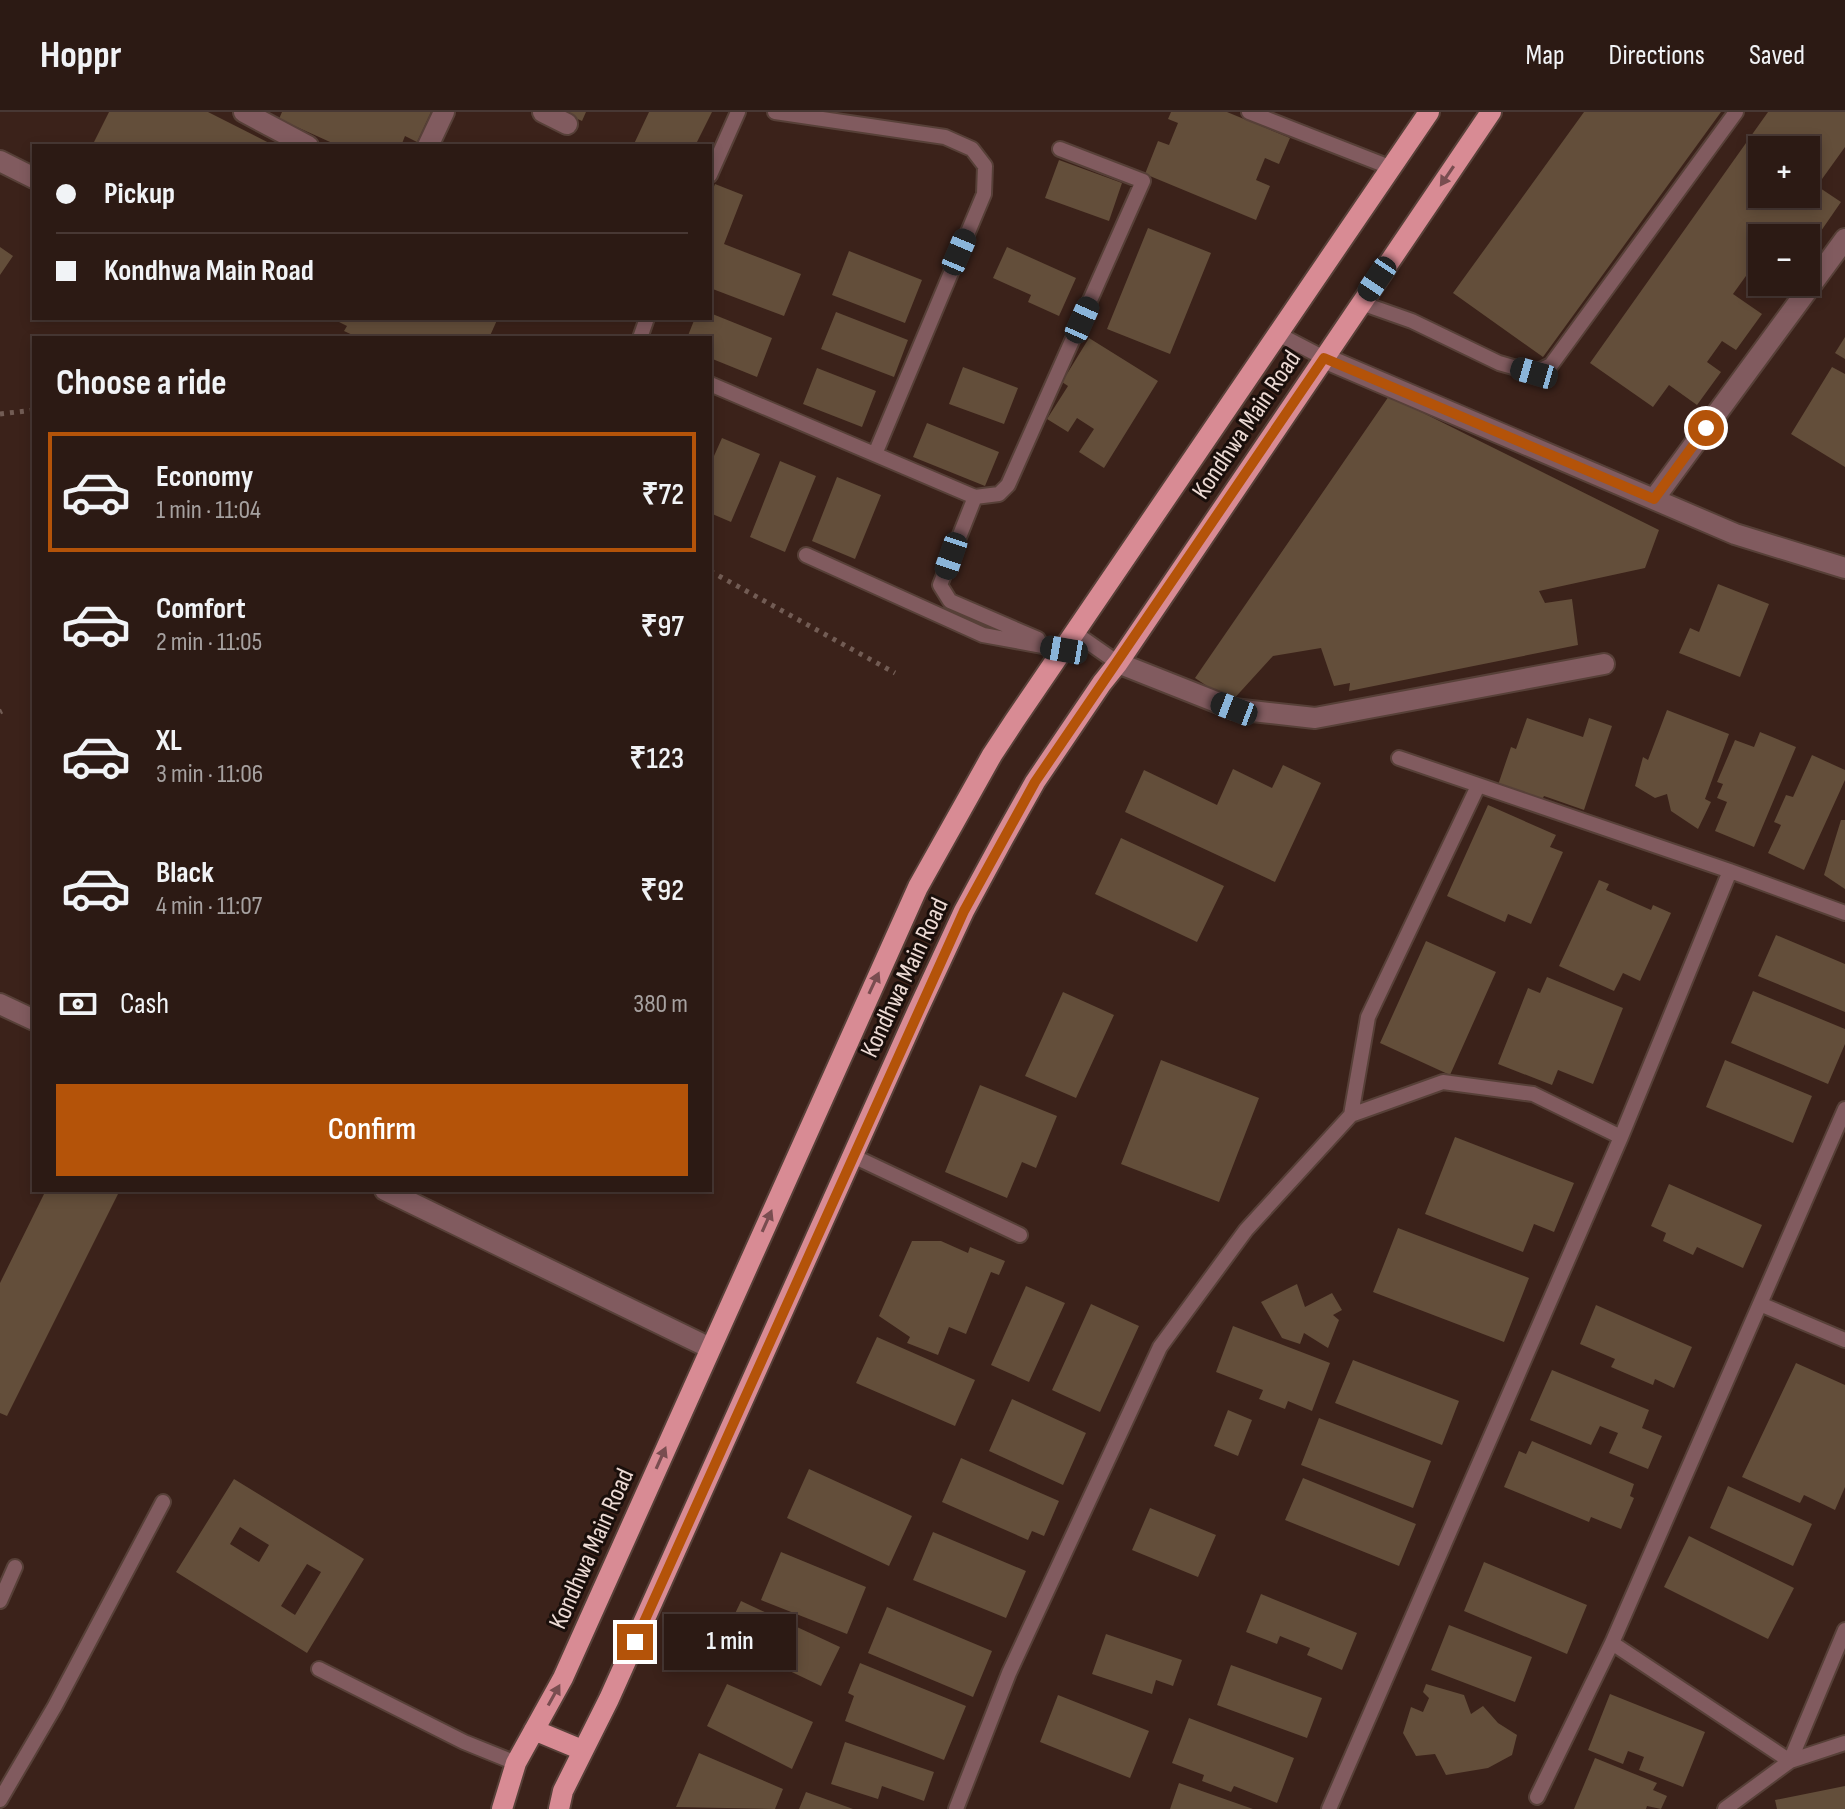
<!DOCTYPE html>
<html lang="en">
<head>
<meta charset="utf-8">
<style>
  :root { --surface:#2c1a14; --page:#382722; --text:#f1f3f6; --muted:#a6a1a0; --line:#483834; --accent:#b45309 }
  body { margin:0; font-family:"Sofia Sans Condensed",sans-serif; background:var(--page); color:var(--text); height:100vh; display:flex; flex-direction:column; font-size:30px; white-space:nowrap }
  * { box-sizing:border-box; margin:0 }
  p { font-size:26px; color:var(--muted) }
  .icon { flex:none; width:44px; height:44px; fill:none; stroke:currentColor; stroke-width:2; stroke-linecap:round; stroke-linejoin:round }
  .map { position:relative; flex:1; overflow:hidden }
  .details { position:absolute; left:32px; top:224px; width:680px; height:856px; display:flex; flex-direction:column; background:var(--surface); border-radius:0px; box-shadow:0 4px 12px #0003,0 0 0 2px var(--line) }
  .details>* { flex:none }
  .guide { position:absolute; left:32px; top:32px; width:680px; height:176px; border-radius:0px; box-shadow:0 4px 12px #0003,0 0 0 2px var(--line); display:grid; align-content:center; height:176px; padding:0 24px; background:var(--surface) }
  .fabs { position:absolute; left:1748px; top:24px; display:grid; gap:16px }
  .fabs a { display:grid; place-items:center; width:72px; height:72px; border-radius:0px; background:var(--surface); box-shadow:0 4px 12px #0003,0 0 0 2px var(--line); font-size:40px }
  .end { position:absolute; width:36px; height:36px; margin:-18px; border:10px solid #b45309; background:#fff; box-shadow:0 0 0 4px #fff }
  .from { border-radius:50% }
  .bubble { position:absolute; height:56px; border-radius:0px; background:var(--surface); box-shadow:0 4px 12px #0003,0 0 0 2px var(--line); font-size:26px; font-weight:600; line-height:56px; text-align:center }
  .car { position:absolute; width:24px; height:48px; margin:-24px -12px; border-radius:10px; box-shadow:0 0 6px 2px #0007; background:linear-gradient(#222 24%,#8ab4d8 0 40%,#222 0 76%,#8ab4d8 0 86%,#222 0) }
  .guide b { display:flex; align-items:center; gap:28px; height:76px; font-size:30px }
  .guide b+b { border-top:2px solid var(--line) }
  .guide i { width:20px; height:20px; background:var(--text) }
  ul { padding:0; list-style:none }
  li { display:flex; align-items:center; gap:24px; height:120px; margin:0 16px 12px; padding:0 8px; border:4px solid transparent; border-radius:0px }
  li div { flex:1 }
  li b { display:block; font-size:30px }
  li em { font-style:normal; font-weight:600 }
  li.on { border-color:var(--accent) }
  li>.icon { width:72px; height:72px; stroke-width:1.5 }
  h2 { padding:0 24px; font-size:36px; line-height:96px }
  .pay { display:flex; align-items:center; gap:20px; height:88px; padding:0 24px; font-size:30px }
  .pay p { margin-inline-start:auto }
  .primary-button { display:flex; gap:16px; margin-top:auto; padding:16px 24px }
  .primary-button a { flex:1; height:92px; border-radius:0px; background:var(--accent); color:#fff; font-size:32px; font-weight:600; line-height:92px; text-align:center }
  header { display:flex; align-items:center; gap:48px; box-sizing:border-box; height:112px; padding:0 40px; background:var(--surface); border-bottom:2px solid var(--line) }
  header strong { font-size:38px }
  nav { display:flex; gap:44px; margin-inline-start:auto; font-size:28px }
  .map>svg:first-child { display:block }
  .building { fill:#634e3a; fill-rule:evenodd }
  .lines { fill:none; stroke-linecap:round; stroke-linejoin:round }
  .service-casing { stroke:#574038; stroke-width:18 }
  .minor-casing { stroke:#574038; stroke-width:24 }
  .primary-casing { stroke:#574038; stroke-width:24 }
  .path { stroke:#725c54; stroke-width:5; stroke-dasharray:4 6; stroke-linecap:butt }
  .service { stroke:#815b5f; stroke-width:14 }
  .minor { stroke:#815b5f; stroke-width:20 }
  .primary { stroke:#d88b94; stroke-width:20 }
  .oneway { fill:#794d50 }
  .route { stroke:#b45309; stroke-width:10 }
  .labels { text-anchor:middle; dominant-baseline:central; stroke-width:6; stroke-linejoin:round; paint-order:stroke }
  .street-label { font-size:26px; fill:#eddbd5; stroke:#1a0f0b }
</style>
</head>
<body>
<header>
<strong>Hoppr</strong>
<nav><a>Map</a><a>Directions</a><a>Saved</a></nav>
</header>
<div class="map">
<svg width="1845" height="1697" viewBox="0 0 1845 1697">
  <rect width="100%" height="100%" fill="#3b221a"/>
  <path class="building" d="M 109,0 L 208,0 L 275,34 L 92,34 Z
    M 282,0 L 431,0 L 417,30 L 405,24 L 401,34 L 339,34 L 279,7 Z
    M 562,0 L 586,0 L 582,9 Z
    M 649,0 L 712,0 L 695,34 L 633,34 Z
    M 1171,0 L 1227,0 L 1290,26 L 1279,52 L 1265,46 L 1256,68 L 1270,74 L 1256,108 L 1145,62 L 1158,29 L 1169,33 L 1178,11 L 1168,7 Z
    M 1584,0 L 1721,0 L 1543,245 L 1453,181 Z
    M 1768,0 L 1845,0 L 1845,35 L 1817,74 L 1841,90 L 1821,119 L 1810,112 L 1800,126 L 1762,126 L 1762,154 L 1756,150 L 1733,182 L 1762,202 L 1736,238 L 1722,229 L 1707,250 L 1721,260 L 1697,293 L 1669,273 L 1653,295 L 1590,251 ZM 1762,38 L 1806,38 L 1806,82 L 1762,82 Z
    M 1059,48 L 1122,71 L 1109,109 L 1045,86 Z
    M 715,72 L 743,83 L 724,132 L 801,162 L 784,204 L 710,176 L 710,84 Z
    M 1148,116 L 1211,141 L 1170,242 L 1107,217 Z
    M 0,135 L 13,144 L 0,163 Z
    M 1007,135 L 1076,166 L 1059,204 L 1028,190 L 1031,183 L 993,166 Z
    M 849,139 L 922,168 L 905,211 L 832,183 Z
    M 836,200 L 908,228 L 894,265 L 821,237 Z
    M 710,201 L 772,226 L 757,265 L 710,246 L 710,226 L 687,226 L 695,206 L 710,206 Z
    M 331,206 L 498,206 L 489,226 L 359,226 L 344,219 L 347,214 Z
    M 1845,225 L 1845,247 L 1835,241 Z
    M 1089,226 L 1158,269 L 1104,356 L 1079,340 L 1094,317 L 1077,306 L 1068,320 L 1047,307 L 1068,274 L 1062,270 Z
    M 963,255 L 1018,276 L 1004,312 L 949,292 Z
    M 1832,255 L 1845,262 L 1845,355 L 1791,322 Z
    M 817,256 L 876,279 L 862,315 L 803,292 Z
    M 1389,284 L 1659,418 L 1645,456 L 1539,479 L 1545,491 L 1572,487 L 1578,533 L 1349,579 L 1350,571 L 1334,574 L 1321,536 L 1273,544 L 1231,590 L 1195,566 Z
    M 927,311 L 999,340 L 985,374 L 913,345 Z
    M 722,326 L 760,342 L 731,410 L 710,401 L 710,353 Z
    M 780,349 L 816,364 L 785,440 L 750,425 Z
    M 837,365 L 881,383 L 855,447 L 812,429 Z
    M 1718,472 L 1769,492 L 1740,565 L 1679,541 L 1690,516 L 1699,520 Z
    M 1667,598 L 1729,622 L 1705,687 L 1711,690 L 1698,717 L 1671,699 L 1667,682 L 1655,686 L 1635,674 L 1643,645 L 1648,648 Z
    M 1527,606 L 1583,625 L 1589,606 L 1612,614 L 1584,698 L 1544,684 L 1542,688 L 1498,673 L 1511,635 L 1516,637 Z
    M 1760,620 L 1796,635 L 1754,735 L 1715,719 L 1727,690 L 1717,686 L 1723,672 L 1717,670 L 1735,628 L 1754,635 Z
    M 1812,643 L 1845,658 L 1845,668 L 1804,758 L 1768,741 L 1781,713 L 1774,710 L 1786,683 L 1793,685 Z
    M 1283,653 L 1321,671 L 1275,770 L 1125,700 L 1144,658 L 1217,693 L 1233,657 L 1272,676 Z
    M 1488,693 L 1556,723 L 1550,735 L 1563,740 L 1531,812 L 1508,802 L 1505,810 L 1447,784 Z
    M 1841,708 L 1845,708 L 1845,777 L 1824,763 Z
    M 1121,726 L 1224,774 L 1197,830 L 1095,782 Z
    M 1599,768 L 1609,772 L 1606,778 L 1651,798 L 1653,793 L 1671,801 L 1640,869 L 1623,861 L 1614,879 L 1559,854 Z
    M 1776,823 L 1845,852 L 1845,900 L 1758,864 Z
    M 1426,829 L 1496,860 L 1450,963 L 1380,931 Z
    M 1547,865 L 1623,896 L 1593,972 L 1558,958 L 1552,973 L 1498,952 L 1528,876 L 1540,881 Z
    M 1753,879 L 1845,917 L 1845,932 L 1828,972 L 1731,931 Z
    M 1063,880 L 1114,903 L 1076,986 L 1025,964 Z
    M 1161,948 L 1259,986 L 1219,1090 L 1121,1052 Z
    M 1725,948 L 1812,984 L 1793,1031 L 1706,995 Z
    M 980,973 L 1057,1004 L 1036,1056 L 1022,1050 L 1007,1086 L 945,1060 Z
    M 1455,1025 L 1574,1071 L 1554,1120 L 1534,1112 L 1523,1140 L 1425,1102 Z
    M 1669,1072 L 1762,1113 L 1743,1156 L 1697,1135 L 1693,1143 L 1663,1129 L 1666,1121 L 1651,1114 Z
    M 46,1078 L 120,1078 L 7,1304 L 0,1301 L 0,1171 Z
    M 1398,1116 L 1529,1166 L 1504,1230 L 1373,1180 Z
    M 912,1129 L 941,1129 L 968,1141 L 970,1135 L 1005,1149 L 999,1163 L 991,1160 L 966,1222 L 949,1215 L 938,1243 L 907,1231 L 910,1225 L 879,1204 Z
    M 1297,1172 L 1305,1195 L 1332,1181 L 1342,1198 L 1333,1203 L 1339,1208 L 1328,1236 L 1304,1221 L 1300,1232 L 1282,1226 L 1261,1190 Z
    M 1026,1174 L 1065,1191 L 1029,1270 L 991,1253 Z
    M 1091,1192 L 1139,1214 L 1100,1300 L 1052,1278 Z
    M 1596,1193 L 1692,1235 L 1674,1276 L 1655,1267 L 1653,1273 L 1611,1255 L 1615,1247 L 1580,1232 Z
    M 1233,1214 L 1330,1251 L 1312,1299 L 1288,1289 L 1285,1297 L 1259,1287 L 1263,1278 L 1216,1260 Z
    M 877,1225 L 975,1268 L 955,1314 L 856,1271 Z
    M 1353,1248 L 1459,1289 L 1442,1333 L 1335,1291 Z
    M 1796,1251 L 1845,1273 L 1845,1375 L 1835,1398 L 1804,1383 L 1800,1391 L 1742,1365 Z
    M 1552,1258 L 1649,1298 L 1642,1316 L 1662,1324 L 1648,1357 L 1609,1341 L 1618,1321 L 1600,1314 L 1591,1333 L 1530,1308 Z
    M 1012,1287 L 1086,1321 L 1063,1373 L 989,1339 Z
    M 1228,1298 L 1252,1308 L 1238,1344 L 1214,1334 Z
    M 1319,1306 L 1431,1349 L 1413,1396 L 1301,1353 Z
    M 1532,1329 L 1634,1372 L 1630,1384 L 1634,1386 L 1621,1417 L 1591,1405 L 1589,1410 L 1504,1375 L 1519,1339 L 1526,1342 Z
    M 961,1346 L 1059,1389 L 1044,1424 L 1032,1419 L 1028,1428 L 942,1390 Z
    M 809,1357 L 912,1404 L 889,1454 L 787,1406 Z
    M 1303,1366 L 1416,1412 L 1399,1454 L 1285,1408 Z
    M 234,1367 L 364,1447 L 307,1541 L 176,1460 ZM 240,1415 L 269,1433 L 259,1450 L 230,1432 ZM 307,1452 L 321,1460 L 295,1503 L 281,1494 Z
    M 1728,1374 L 1812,1412 L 1793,1454 L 1710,1416 Z
    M 1150,1396 L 1216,1423 L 1198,1465 L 1132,1438 Z
    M 933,1420 L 1026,1459 L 1006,1506 L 913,1468 Z
    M 1689,1424 L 1794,1476 L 1768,1527 L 1664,1475 Z
    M 781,1440 L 866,1475 L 847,1522 L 761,1488 Z
    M 1484,1450 L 1587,1493 L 1567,1542 L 1464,1499 Z
    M 1261,1482 L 1357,1521 L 1342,1558 L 1307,1543 L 1310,1536 L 1280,1524 L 1277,1532 L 1246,1520 Z
    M 741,1489 L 840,1535 L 821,1574 L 723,1527 Z
    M 887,1495 L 992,1539 L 973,1585 L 868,1541 Z
    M 1449,1513 L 1532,1545 L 1515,1590 L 1431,1558 Z
    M 1106,1522 L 1182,1548 L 1173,1574 L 1156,1568 L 1152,1582 L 1092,1562 Z
    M 860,1551 L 966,1594 L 944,1648 L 845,1609 L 854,1584 L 848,1581 Z
    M 1231,1553 L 1322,1586 L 1307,1626 L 1217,1593 Z
    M 727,1572 L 813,1610 L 792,1657 L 707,1614 Z
    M 1426,1572 L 1464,1583 L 1471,1602 L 1483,1594 L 1498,1611 L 1517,1623 L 1512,1643 L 1488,1656 L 1446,1663 L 1435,1642 L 1416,1644 L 1403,1621 L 1411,1595 L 1423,1600 L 1429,1586 L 1423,1580 Z
    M 1610,1582 L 1705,1620 L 1683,1675 L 1639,1658 L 1644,1645 L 1628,1639 L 1623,1652 L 1588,1638 Z
    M 1058,1583 L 1149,1619 L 1130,1666 L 1040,1630 Z
    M 1189,1606 L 1294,1646 L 1277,1691 L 1234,1674 L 1231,1680 L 1202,1669 L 1204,1663 L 1172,1651 Z
    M 845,1630 L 934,1660 L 924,1689 L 882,1674 L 878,1687 L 831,1672 Z
    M 699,1641 L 783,1677 L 775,1697 L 676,1695 Z
    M 1595,1646 L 1657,1671 L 1653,1678 L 1667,1684 L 1661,1697 L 1647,1694 L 1646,1697 L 1574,1697 Z
    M 1179,1671 L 1253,1697 L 1170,1697 Z
    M 1845,1674 L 1845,1697 L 1777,1697 L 1775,1688 Z
    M 806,1680 L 853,1697 L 799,1697 Z"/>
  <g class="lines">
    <g class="service-casing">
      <path id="service" d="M 775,0 L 945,25 L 972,37 L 985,54 L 984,82 L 875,342
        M 1249,0 L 1392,56
        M 710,63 L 738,0
        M 1361,191 L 1412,209 L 1499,251 L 1534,261 L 1551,253 L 1736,0
        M 1278,222 L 1324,246
        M 640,226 L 647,206
        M 710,272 L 975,385 L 999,382 L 1008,373 L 1143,69 L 1060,37
        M 975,385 L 940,473 L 950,489 L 1038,527
        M 806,443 L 983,523 L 1064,538
        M 1075,521 L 1118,551
        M 1399,646 L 1730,759 L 1845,801
        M 1351,1003 L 1368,905 L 1478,674
        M 853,1044 L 1020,1123
        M 1760,1192 L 1845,1228
        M 0,1489 L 15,1455
        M 1612,1531 L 1790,1649 L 1845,1518
        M 319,1557 L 464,1630 L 516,1651
        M 1537,1685 L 1612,1531 L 1845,997
        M 0,1688 L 55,1594 L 163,1390
        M 956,1697 L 1009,1561 L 1160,1235 L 1246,1118 L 1351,1003 L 1443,970 L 1533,982 L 1621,1025
        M 1329,1697 L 1621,1025 L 1730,759
        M 1725,1697 L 1790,1649 L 1845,1631"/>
    </g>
    <g class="minor-casing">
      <path id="minor" d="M 244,0 L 308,34
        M 543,0 L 567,12
        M 428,34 L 444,0
        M 0,49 L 34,66
        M 1324,246 L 1735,422 L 1845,456
        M 1654,387 L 1845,127
        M 1118,551 L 1234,597 L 1315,606 L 1604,552
        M 0,892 L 34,908
        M 385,1078 L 710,1236"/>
    </g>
    <g class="primary-casing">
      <path id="primary" d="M 534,1618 L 582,1638
        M 502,1697 L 516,1651 L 563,1566 L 918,775 L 992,643 L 1015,608 L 1429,0
        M 559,1697 L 563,1679 L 609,1587 L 917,900 L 964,799 L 1003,727 L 1035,670 L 1102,571 L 1118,551 L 1491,0"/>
    </g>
    <path class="path" d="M 0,302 L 34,298
      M 710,459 L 895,561
      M 0,600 L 2,599"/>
    <use href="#service" class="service"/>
    <use href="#minor" class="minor"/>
    <use href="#primary" class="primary"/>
  </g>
  <defs><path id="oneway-solid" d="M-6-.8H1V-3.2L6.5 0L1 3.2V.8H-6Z" transform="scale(2)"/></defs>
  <g class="oneway">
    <use href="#oneway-solid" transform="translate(1447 64) rotate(124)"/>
    <use href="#oneway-solid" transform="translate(874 871) rotate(-65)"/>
    <use href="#oneway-solid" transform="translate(767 1109) rotate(-66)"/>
    <use href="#oneway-solid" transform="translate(661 1346) rotate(-66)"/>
    <use href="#oneway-solid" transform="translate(554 1583) rotate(-61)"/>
  </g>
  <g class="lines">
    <path class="route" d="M 635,1530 L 964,799 L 1035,670 L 1324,246 L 1654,387 L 1706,316"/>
  </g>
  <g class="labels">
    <g class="street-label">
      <text transform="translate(1247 313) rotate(-56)">Kondhwa Main Road</text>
      <text transform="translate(905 866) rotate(-65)">Kondhwa Main Road</text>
      <text transform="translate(592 1437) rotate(-66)">Kondhwa Main Road</text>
    </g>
  </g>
</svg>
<div class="fabs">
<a>+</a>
<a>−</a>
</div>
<i class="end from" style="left:1706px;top:316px"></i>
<i class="end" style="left:635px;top:1530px"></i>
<div class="bubble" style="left:664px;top:1502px;width:132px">1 min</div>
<i class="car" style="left:959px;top:140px;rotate:23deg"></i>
<i class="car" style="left:1377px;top:167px;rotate:214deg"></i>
<i class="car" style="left:1082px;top:208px;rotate:24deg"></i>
<i class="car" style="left:1534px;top:261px;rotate:286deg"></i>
<i class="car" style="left:951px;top:444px;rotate:199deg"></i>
<i class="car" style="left:1064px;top:538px;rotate:280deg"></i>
<i class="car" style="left:1234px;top:597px;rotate:291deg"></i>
<div class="guide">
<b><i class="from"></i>Pickup</b>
<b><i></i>Kondhwa Main Road</b>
</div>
<section class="details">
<h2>Choose a ride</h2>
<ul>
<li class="on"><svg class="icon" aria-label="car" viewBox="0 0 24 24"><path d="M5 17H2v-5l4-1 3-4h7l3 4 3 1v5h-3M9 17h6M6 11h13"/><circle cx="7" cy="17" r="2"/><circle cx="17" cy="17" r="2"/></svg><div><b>Economy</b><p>1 min · 11:04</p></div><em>₹72</em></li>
<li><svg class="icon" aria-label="car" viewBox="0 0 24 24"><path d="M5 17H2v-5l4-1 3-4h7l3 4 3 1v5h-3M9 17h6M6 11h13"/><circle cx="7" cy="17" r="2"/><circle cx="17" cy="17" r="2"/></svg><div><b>Comfort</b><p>2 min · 11:05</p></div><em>₹97</em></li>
<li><svg class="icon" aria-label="car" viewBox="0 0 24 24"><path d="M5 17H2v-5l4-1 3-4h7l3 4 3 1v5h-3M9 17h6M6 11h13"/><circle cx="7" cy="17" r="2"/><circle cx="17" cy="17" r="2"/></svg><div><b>XL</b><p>3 min · 11:06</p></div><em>₹123</em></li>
<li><svg class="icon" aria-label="car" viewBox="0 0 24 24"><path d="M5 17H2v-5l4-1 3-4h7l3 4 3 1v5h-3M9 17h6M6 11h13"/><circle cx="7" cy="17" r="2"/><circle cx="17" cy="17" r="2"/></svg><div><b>Black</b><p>4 min · 11:07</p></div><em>₹92</em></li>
</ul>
<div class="pay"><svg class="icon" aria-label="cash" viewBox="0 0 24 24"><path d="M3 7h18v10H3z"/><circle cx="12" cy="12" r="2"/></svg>Cash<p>380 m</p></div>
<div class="primary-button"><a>Confirm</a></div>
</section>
</div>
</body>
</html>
